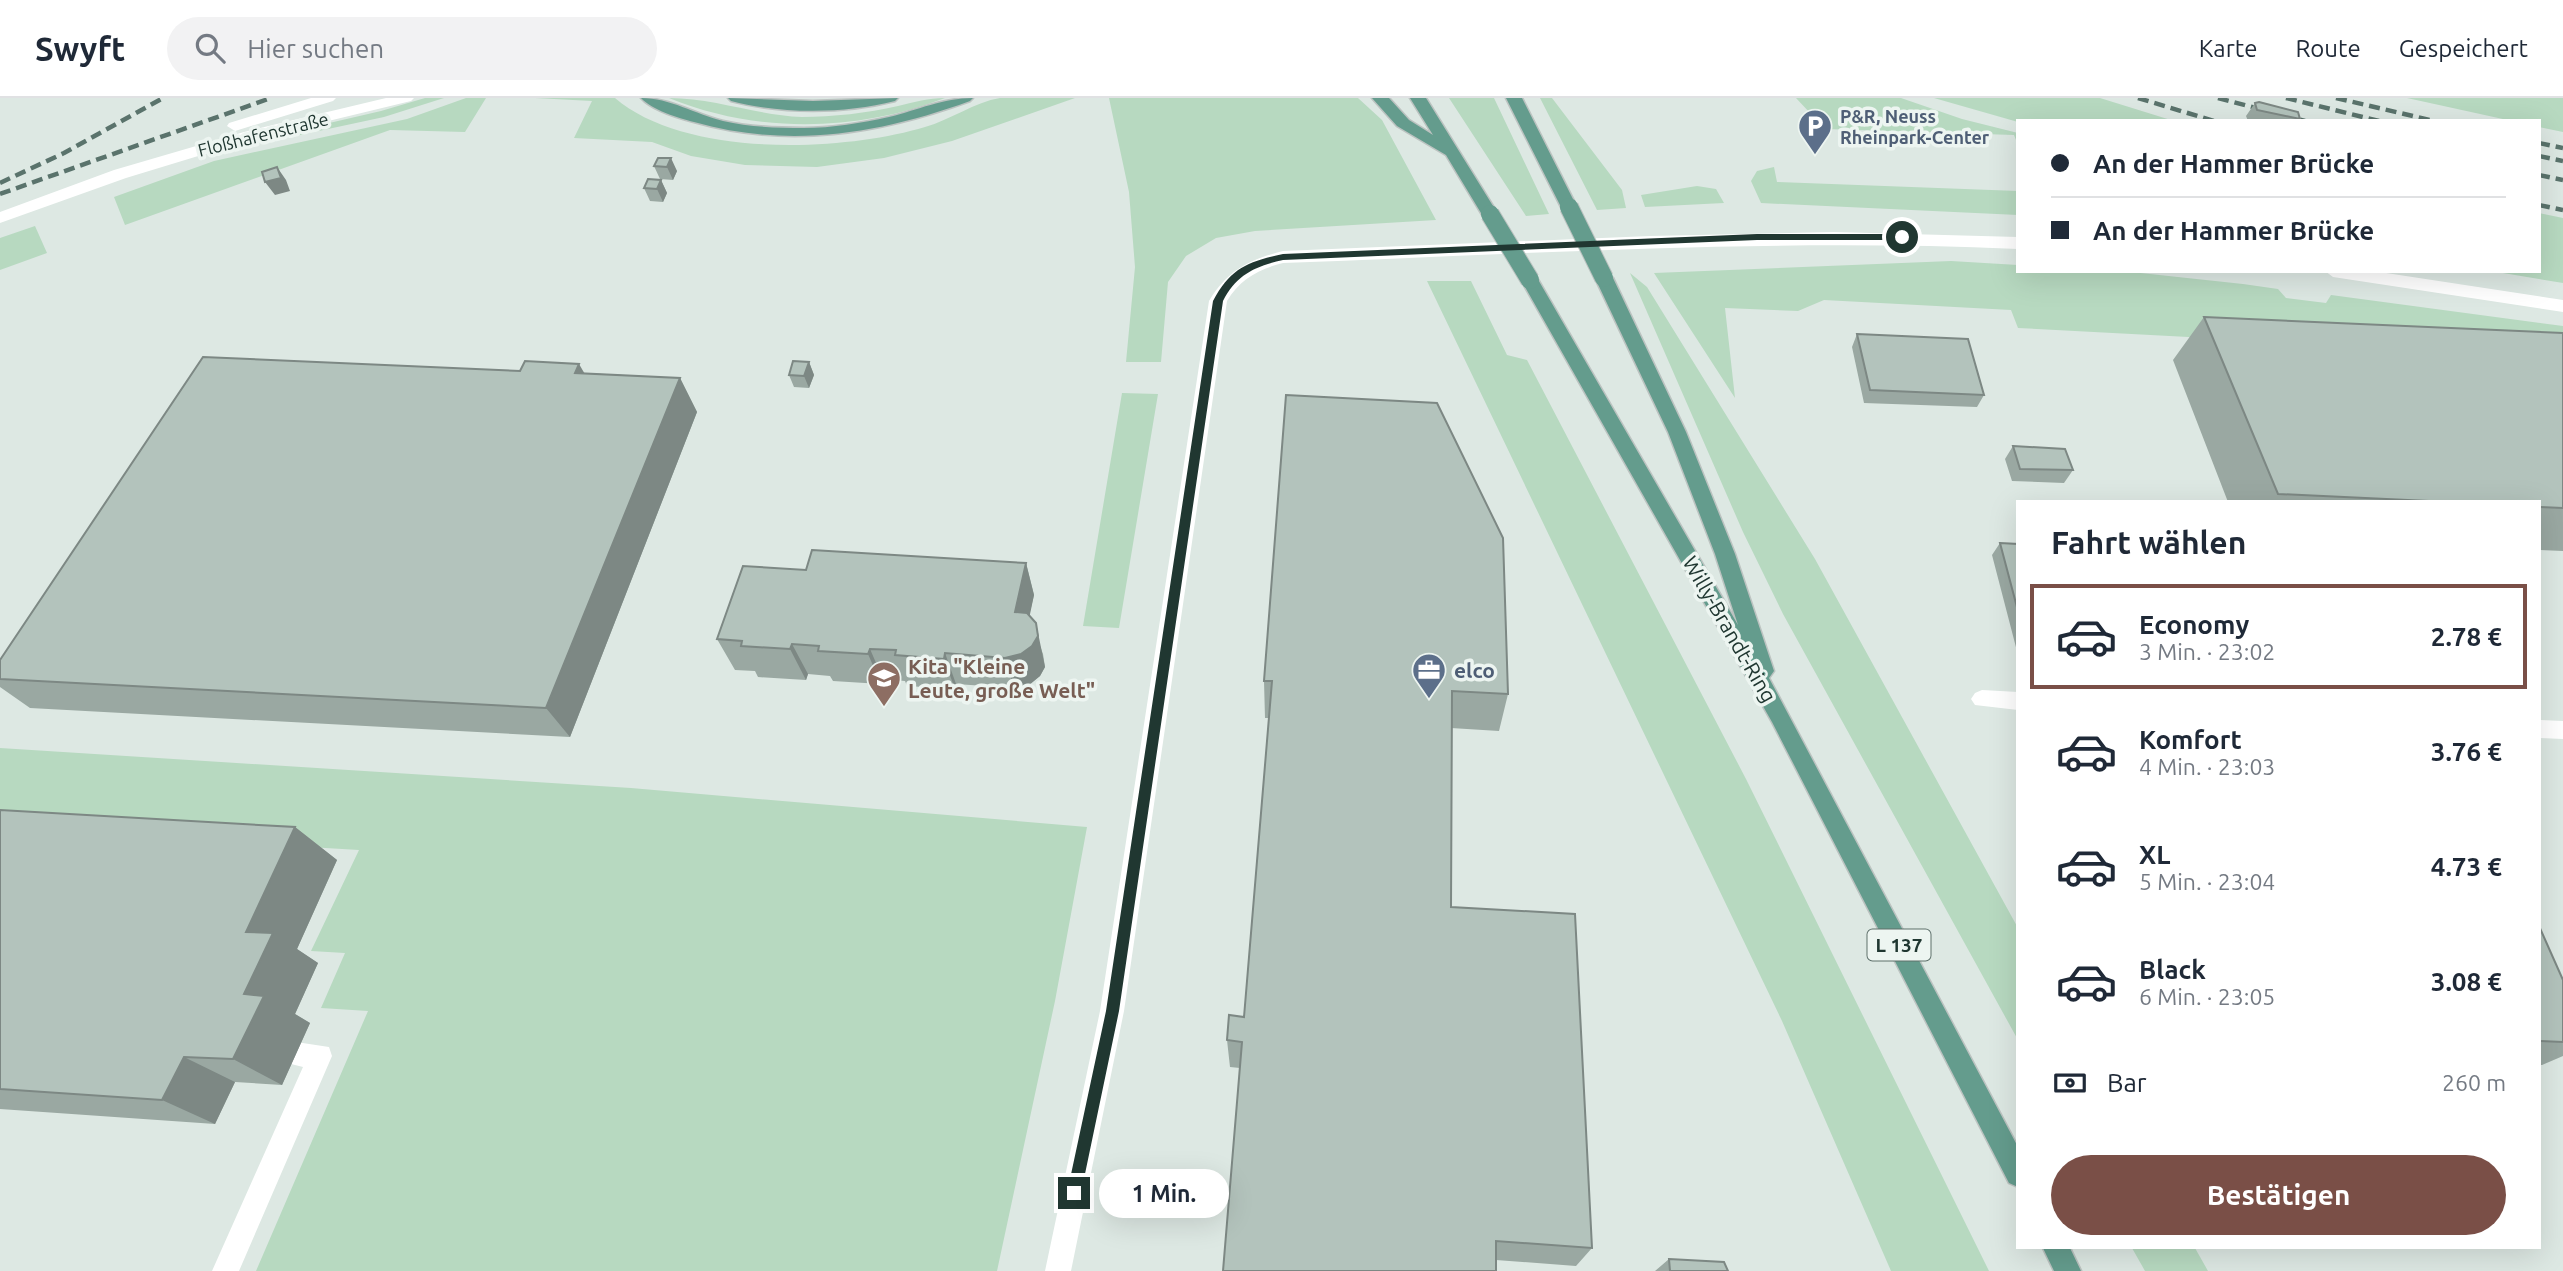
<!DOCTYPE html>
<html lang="de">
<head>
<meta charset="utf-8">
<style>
  :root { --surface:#fff; --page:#f2f2f3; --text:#1f2937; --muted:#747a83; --line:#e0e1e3; --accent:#7a4f47 }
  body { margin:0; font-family:Ubuntu,sans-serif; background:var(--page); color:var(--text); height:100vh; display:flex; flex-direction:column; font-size:26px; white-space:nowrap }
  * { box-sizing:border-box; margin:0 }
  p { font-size:23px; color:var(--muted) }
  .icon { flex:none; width:38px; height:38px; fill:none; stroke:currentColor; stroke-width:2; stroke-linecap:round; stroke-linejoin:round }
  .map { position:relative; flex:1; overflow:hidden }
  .drawer { position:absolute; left:2016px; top:402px; width:525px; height:749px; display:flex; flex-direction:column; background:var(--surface); border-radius:0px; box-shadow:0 7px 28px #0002 }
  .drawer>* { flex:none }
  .top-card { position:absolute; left:2016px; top:21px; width:525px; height:154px; border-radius:0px; box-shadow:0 7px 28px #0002; display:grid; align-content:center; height:154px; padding:0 35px; background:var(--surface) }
  .end { position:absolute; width:32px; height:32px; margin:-16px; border:9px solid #203731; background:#fff; box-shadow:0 0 0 4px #fff }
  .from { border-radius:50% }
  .bubble { position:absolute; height:49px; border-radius:24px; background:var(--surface); box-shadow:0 7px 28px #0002; font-size:23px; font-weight:600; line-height:49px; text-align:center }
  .top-card b { display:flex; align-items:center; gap:24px; height:66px; font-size:26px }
  .top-card b+b { border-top:2px solid var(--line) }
  .top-card i { width:18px; height:18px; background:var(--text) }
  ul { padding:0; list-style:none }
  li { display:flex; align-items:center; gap:21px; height:105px; margin:0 14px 10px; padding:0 21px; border:4px solid transparent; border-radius:0px }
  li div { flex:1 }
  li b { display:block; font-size:26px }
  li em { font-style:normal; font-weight:600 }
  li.current { border-color:var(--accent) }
  li>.icon { width:63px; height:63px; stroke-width:1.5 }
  h2 { padding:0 35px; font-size:32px; line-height:84px }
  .pay { display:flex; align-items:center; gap:18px; height:77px; padding:0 35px; font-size:26px }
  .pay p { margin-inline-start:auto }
  .action { display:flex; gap:14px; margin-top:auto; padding:14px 35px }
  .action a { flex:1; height:80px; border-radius:42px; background:var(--accent); color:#fff; font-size:28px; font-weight:600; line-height:80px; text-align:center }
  header { display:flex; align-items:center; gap:42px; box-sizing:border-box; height:98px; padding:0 35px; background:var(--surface); border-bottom:2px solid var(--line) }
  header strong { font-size:33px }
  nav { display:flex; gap:38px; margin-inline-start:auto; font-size:24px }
  .search { width:490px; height:63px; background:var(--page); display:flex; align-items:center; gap:18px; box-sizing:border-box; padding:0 24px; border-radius:38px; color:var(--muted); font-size:26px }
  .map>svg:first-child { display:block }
  .green { fill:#b7d9c0 }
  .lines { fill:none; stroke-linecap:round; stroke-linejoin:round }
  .primary-casing { stroke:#bcc3c1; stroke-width:3 }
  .service { fill:#fff; fill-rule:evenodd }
  .minor { fill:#fff; fill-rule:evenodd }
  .primary { fill:#649c8d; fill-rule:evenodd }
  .rail { stroke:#5a736c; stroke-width:4.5; stroke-dasharray:11 6; stroke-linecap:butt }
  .primary-bridge-casing { stroke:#bcc3c1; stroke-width:20; stroke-linecap:butt }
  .primary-bridge { stroke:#649c8d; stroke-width:18 }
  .wall { fill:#9aa8a2 }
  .shaded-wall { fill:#7d8884 }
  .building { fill:#b3c3bc; stroke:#7d8884; stroke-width:2 }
  .route { fill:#203731 }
  .labels { text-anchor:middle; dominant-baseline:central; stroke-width:7; stroke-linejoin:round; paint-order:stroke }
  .far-service-label { font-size:18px; font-weight:bold; fill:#4e5e75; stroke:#edf5f1; text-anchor:start }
  .far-street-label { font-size:18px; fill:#203731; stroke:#edf5f1 }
  .shield { fill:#edf5f1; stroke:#5e706b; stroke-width:2 }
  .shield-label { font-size:19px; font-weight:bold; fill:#203731 }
  .street-label { font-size:21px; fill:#203731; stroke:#edf5f1 }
  .education-label { font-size:21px; font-weight:bold; fill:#785e54; stroke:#edf5f1; text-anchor:start }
  .service-label { font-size:21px; font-weight:bold; fill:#4e5e75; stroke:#edf5f1; text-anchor:start }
</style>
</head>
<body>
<header>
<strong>Swyft</strong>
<div class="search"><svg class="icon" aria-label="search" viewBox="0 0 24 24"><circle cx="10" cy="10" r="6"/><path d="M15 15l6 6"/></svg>Hier suchen</div>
<nav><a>Karte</a><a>Route</a><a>Gespeichert</a></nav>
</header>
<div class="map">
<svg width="2563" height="1173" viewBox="0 0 2563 1173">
  <rect width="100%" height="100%" fill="#dde8e3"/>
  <path class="green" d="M 425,0 L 444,0 L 384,19 L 258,46 L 256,42 L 381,13 Z
    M 466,0 L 486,0 L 465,34 L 390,32 L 125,127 L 114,99 L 214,63 L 407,21 Z
    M 535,0 L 615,0 C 685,60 842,54 925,29 C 950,22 975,4 1000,0 C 1024,0 1051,0 1075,0 L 952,43 L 884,60 L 817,69 L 745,67 L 691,58 L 652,44 L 574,40 L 592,3 Z
    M 669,0 C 713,0 756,17 802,19 C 833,19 867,15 898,8 C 915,4 928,0 945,0 C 857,34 757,36 669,0 Z
    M 1109,0 L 1358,0 L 1382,22 L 1436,122 L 1255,133 L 1216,140 L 1186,158 L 1168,184 L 1161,264 L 1126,264 L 1135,169 L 1129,94 Z
    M 1449,0 L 1494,0 L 1549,116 L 1526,118 Z
    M 1540,0 L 1552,0 L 1622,92 L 1626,110 L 1597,112 Z
    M 1796,0 L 1901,0 L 1962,21 L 2018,35 L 2018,47 L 2014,37 L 1825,31 Z
    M 1934,0 L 2100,0 L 2174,23 L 2018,24 Z
    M 2407,0 L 2563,0 L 2563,34 L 2539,29 L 2539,23 L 2512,23 Z
    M 1774,69 L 1777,84 L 2018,93 L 2018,117 L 1761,105 L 1751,83 L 1757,73 Z
    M 1697,88 L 1716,91 L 1724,105 L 1645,109 L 1641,97 Z
    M 2539,115 L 2563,120 L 2563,185 L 2491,173 L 2539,173 Z
    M 35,128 L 47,155 L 0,172 L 0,140 Z
    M 1951,163 L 2018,167 L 2018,173 L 2122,173 L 2243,186 L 2278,191 L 2286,200 L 2326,205 L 2331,197 L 2563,228 L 2563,259 L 2018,230 L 2011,212 L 1824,202 L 1798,213 L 1725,210 L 1735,300 L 1654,175 Z
    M 1630,175 L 1647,189 L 1815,461 L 2018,830 L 2018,942 L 1783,516 L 1743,434 Z
    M 1427,183 L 1471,183 L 1507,257 L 1527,262 L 1746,681 L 1989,1173 L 1891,1173 L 1782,923 Z
    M 1122,295 L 1158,296 L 1119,530 L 1083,528 Z
    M 0,650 L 631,690 L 1087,729 L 1055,903 L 997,1173 L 256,1173 L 368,913 L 321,910 L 345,855 L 311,853 L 359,752 L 0,731 Z
    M 2132,1150 L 2195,1150 L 2208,1173 L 2145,1173 Z"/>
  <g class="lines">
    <g class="primary-casing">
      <path id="primary" d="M 641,0 C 670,0 695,16 723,23 C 749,29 777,30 804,30 C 832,30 862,25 889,19 C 918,12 943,0 973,0 L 970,3 C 879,36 789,51 694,24 C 678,20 652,12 641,0 Z
        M 728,0 L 813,3 L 898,0 L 895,3 C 844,16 782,16 731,3 Z
        M 1372,0 L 1389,0 L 1409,22 L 1433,37 L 1410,0 L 1426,0 L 1498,116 L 1496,120 L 1484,120 L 1446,57 L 1397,28 Z
        M 1506,0 L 1522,0 L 1577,109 L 1575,113 L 1563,113 L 1561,109 Z
        M 1604,174 L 1613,180 L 1686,334 L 1735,456 L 1774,573 L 1769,580 L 2018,1049 L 2018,1089 L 2009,1085 L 1772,624 L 1521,182 L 1524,178 L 1536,178 L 1738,527 L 1715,456 L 1668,334 L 1595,180 Z
        M 2043,1150 L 2070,1150 L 2081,1173 L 2054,1173 Z"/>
    </g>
    <path class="service" d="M 1982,592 L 2018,594 L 2018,612 L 1975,607 L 1971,601 L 1975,595 Z
      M 2539,622 L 2563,623 L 2563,641 L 2539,640 Z
      M 296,944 L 329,949 L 332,958 L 239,1173 L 212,1173 L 303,969 L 287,965 L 284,956 L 287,947 Z"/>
    <path class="minor" d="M 311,0 L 336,0 L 333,3 L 235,33 L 227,28 L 229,25 Z
      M 386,0 L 414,0 L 411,3 L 254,41 L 126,80 L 0,125 L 0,114 L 114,72 L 244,34 Z
      M 1834,134 L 2018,139 L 2018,151 C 1772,140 1528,156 1283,165 C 1259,171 1240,181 1227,203 L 1124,913 L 1071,1173 L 1045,1173 L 1100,913 L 1209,203 C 1228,172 1249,162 1283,153 L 1650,138 Z
      M 2325,173 L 2373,173 L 2563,202 L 2563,214 L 2333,179 Z"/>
    <use href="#primary" class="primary"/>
    <path class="rail" d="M 2138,0 L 2214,23
      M 2218,0 L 2305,23
      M 2286,0 L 2379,23
      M 2336,0 L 2434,23
      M 2539,45 L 2563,50
      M 2539,58 L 2563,63
      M 2539,77 L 2563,82
      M 0,85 L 64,55 L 163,0
      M 0,96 L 271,0
      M 2539,107 L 2563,112"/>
    <g class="primary-bridge-casing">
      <path id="primary-bridge" d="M 1569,109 L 1604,180
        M 1490,116 L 1530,182"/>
    </g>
    <use href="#primary-bridge" class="primary-bridge"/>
  </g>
  <path class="wall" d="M 2255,5 L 2300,21 L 2299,23 L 2248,23 L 2246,18 Z
    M 658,60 L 677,73 L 673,82 L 660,81 L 654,68 Z
    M 661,82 L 667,95 L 663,104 L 650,103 L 644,90 Z
    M 2204,219 L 2563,235 L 2563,453 L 2539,452 L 2539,404 L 2228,404 L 2173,262 Z
    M 1857,236 L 1984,297 L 1977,309 L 1864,305 L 1852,249 Z
    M 809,264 L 814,277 L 809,290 L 794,289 L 789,277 Z
    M 585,275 L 680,280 L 697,314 L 570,639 L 30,610 L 0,589 L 0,562 Z
    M 2013,348 L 2073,372 L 2064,385 L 2012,383 L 2005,361 Z
    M 2000,445 L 2018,446 L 2018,557 L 1992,457 Z
    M 1026,465 L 1034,497 L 1029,518 L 1043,556 L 1045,569 L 1040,578 L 1029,587 L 1014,590 L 956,586 L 955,591 L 907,588 L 905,583 L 883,581 L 881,586 L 833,583 L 830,578 L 808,576 L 806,582 L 758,579 L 755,573 L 735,572 L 717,541 L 806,472 Z
    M 1264,583 L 1508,596 L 1499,633 L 1451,630 L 1451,809 L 1592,1150 L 1576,1168 L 1496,1162 L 1240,970 L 1230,969 L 1227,942 L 1244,919 L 1269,620 L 1265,620 Z
    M 0,712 L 295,729 L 337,762 L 297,851 L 318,865 L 295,916 L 310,925 L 282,987 L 235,984 L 215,1026 L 0,1011 Z
    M 2539,828 L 2563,882 L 2563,958 L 2542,967 L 2539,967 Z
    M 1669,1161 L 1728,1173 L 1655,1173 Z"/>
  <path class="shaded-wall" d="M 671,60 L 677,73 L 673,82 L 667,69 Z
    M 277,69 L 286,82 L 290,93 L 275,97 L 265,84 Z
    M 661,82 L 667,95 L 663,104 L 657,91 Z
    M 809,264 L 814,277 L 809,290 L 804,278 Z
    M 579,266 L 599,300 L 575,275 Z
    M 680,280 L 697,314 L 570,639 L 546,610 Z
    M 1026,465 L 1034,497 L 1024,545 L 1015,514 Z
    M 1036,525 L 1045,569 L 1040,578 L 1029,587 L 1014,590 L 1005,560 Z
    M 792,546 L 808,576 L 806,582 L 790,551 Z
    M 870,551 L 883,581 L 881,586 L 868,556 Z
    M 945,555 L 956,586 L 955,591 L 944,561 Z
    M 295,729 L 337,762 L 297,851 L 318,865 L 295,916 L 310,925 L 282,987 L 233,961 L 244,896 L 246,834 Z
    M 184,959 L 235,984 L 215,1026 L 162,1002 Z"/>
  <path class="building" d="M 2259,4 L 2298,14 L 2300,21 L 2257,12 L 2255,5 Z
    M 658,60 L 671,60 L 667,69 L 654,68 Z
    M 277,69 L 281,80 L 265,84 L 262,74 Z
    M 648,81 L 661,82 L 657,91 L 644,90 Z
    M 2204,219 L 2563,235 L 2563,410 L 2539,409 L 2539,404 L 2450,404 L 2278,396 Z
    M 1857,236 L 1968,241 L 1984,297 L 1870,292 Z
    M 203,259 L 520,273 L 525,263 L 579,266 L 575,275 L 680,280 L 546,610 L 0,581 L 0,562 Z
    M 793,263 L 809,264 L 804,278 L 789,277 Z
    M 1286,297 L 1437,305 L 1503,440 L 1508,596 L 1452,593 L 1451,809 L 1575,816 L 1592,1150 L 1496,1143 L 1496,1173 L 1223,1173 L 1242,944 L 1227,942 L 1229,917 L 1244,919 L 1272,583 L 1264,583 Z
    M 2013,348 L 2065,351 L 2073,372 L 2020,371 Z
    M 2000,445 L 2018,446 L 2018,513 Z
    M 812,452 L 1026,465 L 1015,514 L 1027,515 L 1036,525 L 1038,538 L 1032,548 L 1021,556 L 1005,560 L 945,555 L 944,561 L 895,557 L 896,552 L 870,551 L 868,556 L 818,553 L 819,548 L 792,546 L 790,551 L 741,548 L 742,543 L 717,541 L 743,468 L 806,472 Z
    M 0,712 L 295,729 L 246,834 L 273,835 L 244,896 L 264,898 L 233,961 L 184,959 L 162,1002 L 0,991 Z
    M 2539,828 L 2563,882 L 2563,944 L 2539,943 Z
    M 1669,1161 L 1724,1164 L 1728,1173 L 1670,1173 Z"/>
  <path class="route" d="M 1757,136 L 1902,136 L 1907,139 L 1902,142 L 1757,142 L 1283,162 C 1255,168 1236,177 1223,203 L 1119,913 L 1081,1095 L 1079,1100 L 1069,1100 L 1067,1095 L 1106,913 L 1213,203 C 1231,170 1247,164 1283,156 Z"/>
  <defs>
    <g id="parking-pin" transform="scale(1.75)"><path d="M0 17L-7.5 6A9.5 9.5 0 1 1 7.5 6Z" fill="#5c6f8a" stroke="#edf5f1"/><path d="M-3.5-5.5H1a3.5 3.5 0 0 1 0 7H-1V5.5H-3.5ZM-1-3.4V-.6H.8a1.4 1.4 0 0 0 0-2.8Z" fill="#fff"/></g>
    <g id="office-pin" transform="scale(1.75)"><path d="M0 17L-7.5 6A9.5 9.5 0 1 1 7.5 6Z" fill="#5c6f8a" stroke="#edf5f1"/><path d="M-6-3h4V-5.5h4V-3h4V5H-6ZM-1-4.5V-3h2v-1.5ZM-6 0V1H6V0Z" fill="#fff"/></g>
    <g id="school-pin" transform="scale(1.75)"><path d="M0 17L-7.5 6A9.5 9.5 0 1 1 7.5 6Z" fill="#8d6e63" stroke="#edf5f1"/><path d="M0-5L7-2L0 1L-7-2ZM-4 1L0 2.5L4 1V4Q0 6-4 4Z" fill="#fff"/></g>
  </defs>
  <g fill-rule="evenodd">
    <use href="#parking-pin" x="1815" y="28"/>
    <use href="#office-pin" x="1429" y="572"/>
    <use href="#school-pin" x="884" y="580"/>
  </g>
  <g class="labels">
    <g class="far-service-label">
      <text x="1840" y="18">P&amp;R, Neuss<tspan x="1840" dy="21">Rheinpark-Center</tspan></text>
    </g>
    <g class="far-street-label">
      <text transform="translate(263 36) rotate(-14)">Floßhafenstraße</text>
    </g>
    <rect class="shield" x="1867.5" y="831.5" width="63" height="31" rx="5"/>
    <g class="shield-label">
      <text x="1899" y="847">L 137</text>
    </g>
    <g class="street-label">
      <text transform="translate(1730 531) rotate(60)">Willy-Brandt-Ring</text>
    </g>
    <g class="education-label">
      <text x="908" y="568">Kita "Kleine<tspan x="908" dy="24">Leute, große Welt"</tspan></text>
    </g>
    <g class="service-label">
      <text x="1454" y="572">elco</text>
    </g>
  </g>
</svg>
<i class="end from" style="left:1902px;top:139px"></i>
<i class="end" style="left:1074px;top:1095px"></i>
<div class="bubble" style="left:1099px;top:1071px;width:130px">1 Min.</div>
<div class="top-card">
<b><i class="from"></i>An der Hammer Brücke</b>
<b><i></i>An der Hammer Brücke</b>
</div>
<section class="drawer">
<h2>Fahrt wählen</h2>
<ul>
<li class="current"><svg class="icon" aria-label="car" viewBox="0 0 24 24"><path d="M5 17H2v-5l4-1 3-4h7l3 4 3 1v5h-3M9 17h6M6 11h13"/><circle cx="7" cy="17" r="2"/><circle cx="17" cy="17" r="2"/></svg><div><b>Economy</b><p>3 Min. · 23:02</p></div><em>2.78 €</em></li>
<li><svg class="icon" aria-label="car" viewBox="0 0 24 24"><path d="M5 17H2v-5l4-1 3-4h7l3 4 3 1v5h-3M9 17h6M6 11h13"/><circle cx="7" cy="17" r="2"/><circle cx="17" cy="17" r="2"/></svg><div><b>Komfort</b><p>4 Min. · 23:03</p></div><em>3.76 €</em></li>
<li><svg class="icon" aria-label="car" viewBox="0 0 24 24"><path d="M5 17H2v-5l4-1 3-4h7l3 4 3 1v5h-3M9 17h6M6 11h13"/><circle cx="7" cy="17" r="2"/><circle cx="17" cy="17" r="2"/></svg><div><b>XL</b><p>5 Min. · 23:04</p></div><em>4.73 €</em></li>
<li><svg class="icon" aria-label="car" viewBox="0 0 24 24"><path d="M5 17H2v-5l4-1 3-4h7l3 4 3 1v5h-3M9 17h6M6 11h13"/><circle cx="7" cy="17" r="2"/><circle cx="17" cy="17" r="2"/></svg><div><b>Black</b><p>6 Min. · 23:05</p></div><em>3.08 €</em></li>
</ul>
<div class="pay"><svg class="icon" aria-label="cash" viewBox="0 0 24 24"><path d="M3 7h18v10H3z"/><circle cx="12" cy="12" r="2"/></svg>Bar<p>260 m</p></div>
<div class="action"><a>Bestätigen</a></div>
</section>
</div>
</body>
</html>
